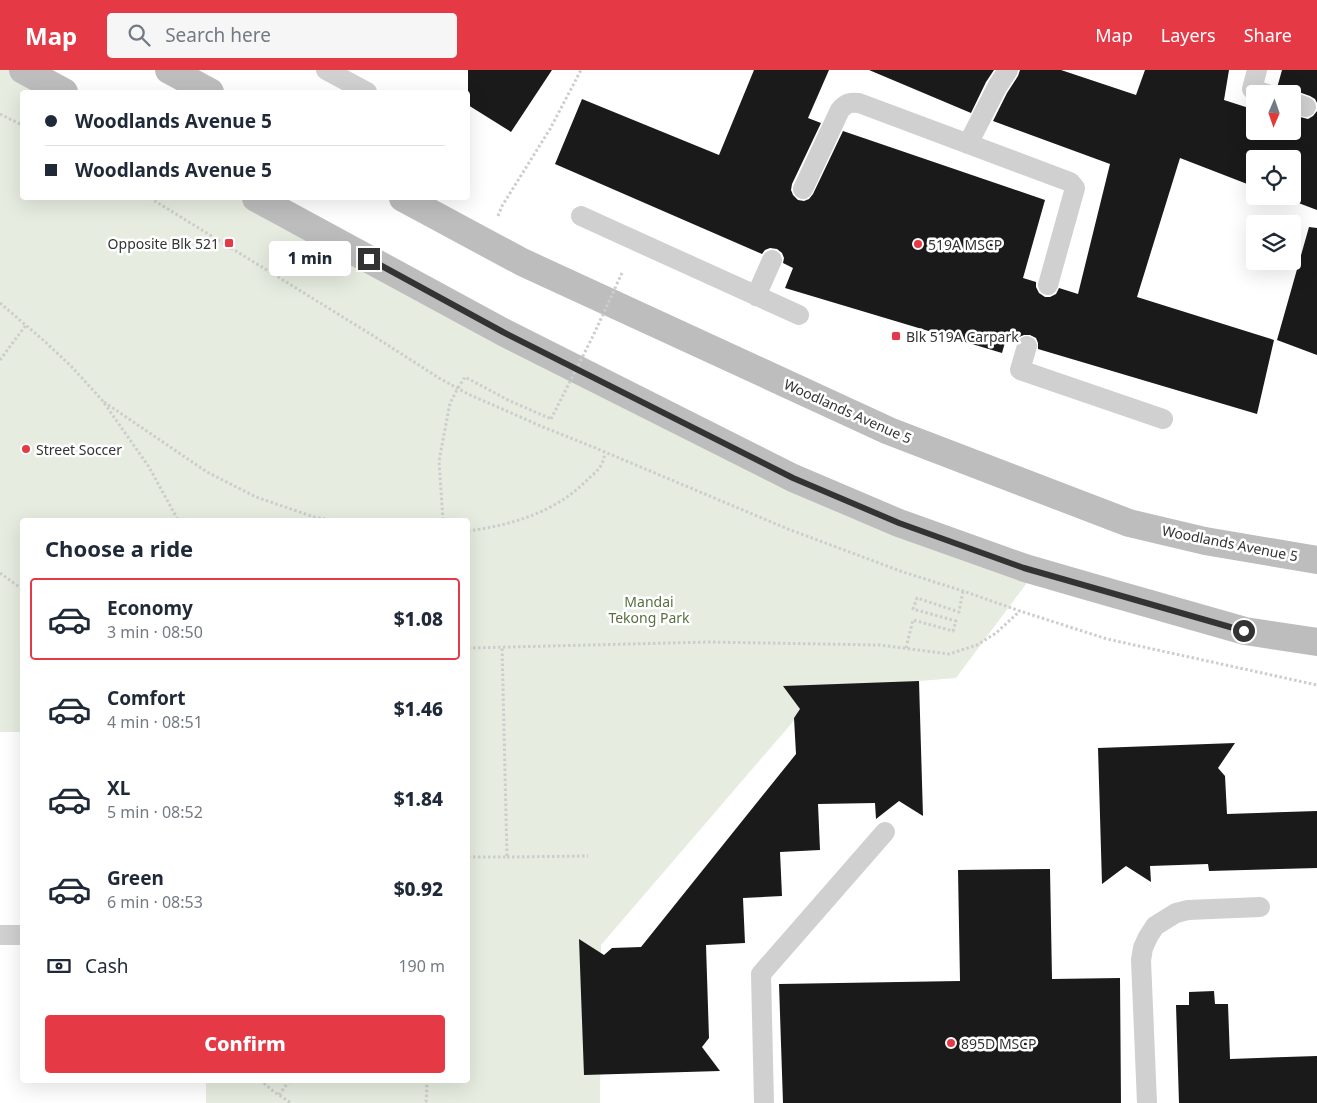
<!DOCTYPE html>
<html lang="en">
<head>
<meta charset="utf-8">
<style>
  :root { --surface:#fff; --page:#f6f6f7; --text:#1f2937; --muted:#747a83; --line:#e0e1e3; --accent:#e63946 }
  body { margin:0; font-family:"Noto Sans",sans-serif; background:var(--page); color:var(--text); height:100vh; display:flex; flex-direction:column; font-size:19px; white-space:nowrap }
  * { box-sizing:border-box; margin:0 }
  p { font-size:16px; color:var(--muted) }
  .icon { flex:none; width:28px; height:28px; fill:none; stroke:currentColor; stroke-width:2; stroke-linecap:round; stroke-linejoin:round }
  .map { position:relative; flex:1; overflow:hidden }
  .panel { position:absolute; left:20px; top:448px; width:450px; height:565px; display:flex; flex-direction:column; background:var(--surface); border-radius:5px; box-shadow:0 5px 20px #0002 }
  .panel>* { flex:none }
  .top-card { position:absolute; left:20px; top:20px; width:450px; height:110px; border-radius:5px; box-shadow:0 5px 20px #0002; display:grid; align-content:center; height:110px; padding:0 25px; background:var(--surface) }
  .needle { width:32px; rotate:182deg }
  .buttons { position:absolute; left:1246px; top:15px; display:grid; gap:10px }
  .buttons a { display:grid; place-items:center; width:55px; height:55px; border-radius:5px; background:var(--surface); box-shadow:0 5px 20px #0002; font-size:25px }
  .end { position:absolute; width:22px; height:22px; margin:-11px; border:6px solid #333; background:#fff; box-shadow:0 0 0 2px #fff }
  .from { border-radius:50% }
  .bubble { position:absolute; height:35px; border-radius:5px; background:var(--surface); box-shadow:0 5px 20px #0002; font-size:16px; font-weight:800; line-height:35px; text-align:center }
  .top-card b { display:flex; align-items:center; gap:18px; height:48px; font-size:19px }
  .top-card b+b { border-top:1px solid var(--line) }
  .top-card i { width:12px; height:12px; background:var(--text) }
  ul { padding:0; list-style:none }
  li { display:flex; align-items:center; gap:15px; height:82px; margin:0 10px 8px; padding:0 15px; border:2px solid transparent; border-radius:5px }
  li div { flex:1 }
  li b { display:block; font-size:19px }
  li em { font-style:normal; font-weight:800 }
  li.current { border-color:var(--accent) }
  li>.icon { width:45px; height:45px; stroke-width:1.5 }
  h2 { padding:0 25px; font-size:22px; line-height:60px }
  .pay { display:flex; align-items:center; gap:12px; height:55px; padding:0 25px; font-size:19px }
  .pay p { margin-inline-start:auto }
  .action { display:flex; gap:10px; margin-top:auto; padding:10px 25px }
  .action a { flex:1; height:58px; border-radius:5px; background:var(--accent); color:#fff; font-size:20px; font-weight:800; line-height:58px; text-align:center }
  header { display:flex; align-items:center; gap:30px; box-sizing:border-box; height:70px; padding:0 25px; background:var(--accent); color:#fff }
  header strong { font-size:24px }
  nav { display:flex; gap:28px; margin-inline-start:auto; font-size:18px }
  .search { width:350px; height:45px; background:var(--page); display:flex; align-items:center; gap:12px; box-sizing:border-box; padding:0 18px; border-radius:5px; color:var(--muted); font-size:19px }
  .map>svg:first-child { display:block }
  .green { fill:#e6ecdf }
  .building { fill:#1a1a1a }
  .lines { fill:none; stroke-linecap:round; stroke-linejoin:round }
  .path { stroke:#cdcdcd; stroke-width:3; stroke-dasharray:2.5 2.5; stroke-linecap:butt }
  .lane { stroke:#d0d0d0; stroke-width:20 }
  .secondary { stroke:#bdbdbd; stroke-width:28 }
  .path-bridge { stroke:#cdcdcd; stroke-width:3; stroke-dasharray:2.5 2.5; stroke-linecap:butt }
  .route { stroke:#333; stroke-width:6 }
  .poi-dot { fill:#e63946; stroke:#fff; stroke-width:2 }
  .labels { text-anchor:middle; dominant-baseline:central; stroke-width:5; stroke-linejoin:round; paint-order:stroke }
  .poi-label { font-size:14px; fill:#333; stroke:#fff; text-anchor:start }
  .street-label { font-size:14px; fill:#333; stroke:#fff }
  .park-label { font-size:14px; fill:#56703f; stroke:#fff }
</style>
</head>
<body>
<header>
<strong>Map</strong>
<div class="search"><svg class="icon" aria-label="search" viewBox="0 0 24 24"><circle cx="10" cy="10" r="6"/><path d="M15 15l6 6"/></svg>Search here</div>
<nav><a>Map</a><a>Layers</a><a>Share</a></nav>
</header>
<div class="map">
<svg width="1317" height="1033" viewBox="0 0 1317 1033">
  <rect width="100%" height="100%" fill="#fff"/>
  <path class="green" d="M 0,0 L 20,0 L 61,22 L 22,22 L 22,128 L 253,128 L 489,256 L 1035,502 L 956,608 L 821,619 L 601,875 L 600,1033 L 206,1033 L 206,1010 L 468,1010 L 468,450 L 22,450 L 22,662 L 0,662 Z"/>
  <path class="building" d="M 468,0 L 552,0 L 511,62 L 468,35 Z
    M 754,0 L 829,0 L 808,48 L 821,53 L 792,114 L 791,120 L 793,125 L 798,130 L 804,131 L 809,129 L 813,124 L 843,61 L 1045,130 L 1023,208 L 1036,212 L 1036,217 L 1039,223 L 1045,227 L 1050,227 L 1056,224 L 1059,218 L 1078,224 L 1110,94 L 993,51 L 1007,23 L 1018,6 L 1020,0 L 1061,0 L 1136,25 L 1145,0 L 1229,0 L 1224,30 L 1255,40 L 1255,61 L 1292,61 L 1292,45 L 1308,49 L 1313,46 L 1317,41 L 1317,140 L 1280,126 L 1292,126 L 1292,89 L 1255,89 L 1255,117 L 1180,88 L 1137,227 L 1274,270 L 1257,344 L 1038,279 L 1038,273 L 1036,268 L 1030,265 L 1024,265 L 1019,267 L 1016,272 L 1006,269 L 1002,283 L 785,218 L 793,198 L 783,193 L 784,188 L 782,183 L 777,179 L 770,178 L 765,180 L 762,184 L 555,94 L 582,29 L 719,85 Z
    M 869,0 L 994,0 L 986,12 L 971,43 Z
    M 1282,0 L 1317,0 L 1317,33 L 1315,29 L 1310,26 L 1296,21 L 1290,20 L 1284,24 L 1279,24 L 1277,18 Z
    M 1309,157 L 1317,158 L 1317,285 L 1277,270 Z
    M 919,611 L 923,746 L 899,731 L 876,749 L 875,733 L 818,734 L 820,780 L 780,782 L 782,826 L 743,828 L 745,873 L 706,875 L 709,968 L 702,977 L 720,1001 L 584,1005 L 579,869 L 604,885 L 612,878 L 641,877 L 796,684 L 794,648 L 800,639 L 783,616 Z
    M 1235,673 L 1218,698 L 1225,706 L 1227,744 L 1317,741 L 1317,798 L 1209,801 L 1208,794 L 1150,796 L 1151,812 L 1126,796 L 1102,814 L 1098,678 Z
    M 1050,799 L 1052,909 L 1120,908 L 1121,1033 L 783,1033 L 779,914 L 960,911 L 958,800 Z
    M 1214,921 L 1215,934 L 1228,934 L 1230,989 L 1317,986 L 1317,1033 L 1179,1033 L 1176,935 L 1189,935 L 1189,922 Z"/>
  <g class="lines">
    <path class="path" d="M 0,44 L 22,55
      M 150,128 L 372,265 L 439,308 L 468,324 L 543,357 L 593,377 L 788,459 L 903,502 L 963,521 L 1020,541 L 1107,569 L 1317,615
      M 498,146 L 502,136 L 550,59 L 581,0
      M 0,233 L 42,269 L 71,296 L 102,330 L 149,397 L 178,450
      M 0,290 L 26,255
      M 458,318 L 465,307 L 508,330 L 551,349
      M 104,332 L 207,402 L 256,427 L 314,447 L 331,450
      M 443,450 L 439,391 L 450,333 L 458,318
      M 468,461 C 512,455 557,442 589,408 C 593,405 597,401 600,397 C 603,393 604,388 605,383
      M 0,503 L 22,519
      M 468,578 L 709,572 L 880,575 L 949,584 L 977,575 L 996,563 L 1020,541
      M 906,578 L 913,550 L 953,561 L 956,551 L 913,539 L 917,528 L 959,542 L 963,521
      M 468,787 L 507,787 L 502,576
      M 507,787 L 588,786
      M 260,1010 L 273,1021 L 291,1033
      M 425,1010 L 427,1017 L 426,1033
      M 279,1025 L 290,1010"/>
    <path class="lane" d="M 326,0 L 367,22
      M 1257,0 L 1252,19 L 1267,24
      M 1292,32 L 1306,37
      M 968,74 L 997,17 L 1008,0
      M 803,119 L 840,40 C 846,33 850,32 859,33 L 1070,112 L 1075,118 L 1048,215
      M 581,146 L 799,245
      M 756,226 L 772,190
      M 1027,276 L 1020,300 L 1163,349
      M 0,865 L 22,865
      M 764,1033 L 761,904 L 885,762
      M 1147,1033 L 1141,890 L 1143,878 L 1148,867 L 1155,856 L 1176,843 L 1188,840 L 1260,837"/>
    <path class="secondary" d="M 23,0 L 64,22
      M 169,0 L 210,22
      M 256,128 L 503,262 L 793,408 L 899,453 L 1025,498 L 1094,518 L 1245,561 L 1317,572
      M 403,128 L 522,192 L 889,361 L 1129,453 L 1205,471 L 1317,490"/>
    <path class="path-bridge" d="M 551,349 L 593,266 L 622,203"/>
  </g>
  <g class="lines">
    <path class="route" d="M 369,189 L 503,262 L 793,408 L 899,453 L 1024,498 L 1244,561"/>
  </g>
  <g class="poi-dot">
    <rect x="224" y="168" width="10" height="10" rx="2.5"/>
    <circle cx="918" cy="174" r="5"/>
    <rect x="891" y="261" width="10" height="10" rx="2.5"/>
    <circle cx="26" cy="379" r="5"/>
    <circle cx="951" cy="973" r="5"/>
  </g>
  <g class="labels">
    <g class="poi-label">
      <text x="219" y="173" text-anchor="end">Opposite Blk 521</text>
      <text x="928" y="174">519A MSCP</text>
      <text x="906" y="266">Blk 519A Carpark</text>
      <text x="36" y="379">Street Soccer</text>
      <text x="961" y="973">895D MSCP</text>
    </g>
    <g class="street-label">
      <text transform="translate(848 341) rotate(24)">Woodlands Avenue 5</text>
      <text transform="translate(1230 473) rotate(11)">Woodlands Avenue 5</text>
    </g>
    <g class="park-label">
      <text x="649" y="531">Mandai<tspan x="649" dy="16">Tekong Park</tspan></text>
    </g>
  </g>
</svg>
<div class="buttons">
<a><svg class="needle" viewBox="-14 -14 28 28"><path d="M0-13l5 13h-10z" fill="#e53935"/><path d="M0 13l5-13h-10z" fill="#747a83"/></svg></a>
<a><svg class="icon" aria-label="locate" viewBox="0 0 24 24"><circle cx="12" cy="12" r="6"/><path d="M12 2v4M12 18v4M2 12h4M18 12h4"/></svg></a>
<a><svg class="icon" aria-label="layers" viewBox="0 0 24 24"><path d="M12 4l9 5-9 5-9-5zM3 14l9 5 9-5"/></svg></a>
</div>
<i class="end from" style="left:1244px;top:561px"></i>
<i class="end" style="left:369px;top:189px"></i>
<div class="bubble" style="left:269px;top:171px;width:82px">1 min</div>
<div class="top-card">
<b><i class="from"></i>Woodlands Avenue 5</b>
<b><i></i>Woodlands Avenue 5</b>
</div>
<section class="panel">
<h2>Choose a ride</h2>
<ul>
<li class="current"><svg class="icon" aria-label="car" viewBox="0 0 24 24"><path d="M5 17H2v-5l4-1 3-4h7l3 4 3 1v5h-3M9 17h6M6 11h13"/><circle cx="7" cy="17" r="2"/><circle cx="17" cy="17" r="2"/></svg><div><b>Economy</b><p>3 min · 08:50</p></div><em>$1.08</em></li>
<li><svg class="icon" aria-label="car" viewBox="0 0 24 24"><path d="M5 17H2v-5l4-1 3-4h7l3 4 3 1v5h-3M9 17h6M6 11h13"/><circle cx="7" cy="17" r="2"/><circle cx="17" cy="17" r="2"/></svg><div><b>Comfort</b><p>4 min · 08:51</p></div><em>$1.46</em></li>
<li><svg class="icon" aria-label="car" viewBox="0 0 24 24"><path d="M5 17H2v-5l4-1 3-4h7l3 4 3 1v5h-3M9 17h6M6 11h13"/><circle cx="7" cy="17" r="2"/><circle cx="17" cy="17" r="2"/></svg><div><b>XL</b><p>5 min · 08:52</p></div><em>$1.84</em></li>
<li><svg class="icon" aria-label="car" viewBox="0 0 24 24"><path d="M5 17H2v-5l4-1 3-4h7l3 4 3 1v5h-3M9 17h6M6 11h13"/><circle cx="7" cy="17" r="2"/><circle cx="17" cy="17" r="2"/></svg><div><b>Green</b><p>6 min · 08:53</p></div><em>$0.92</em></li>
</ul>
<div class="pay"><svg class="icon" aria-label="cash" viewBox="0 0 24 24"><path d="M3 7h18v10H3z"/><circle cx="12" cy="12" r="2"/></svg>Cash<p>190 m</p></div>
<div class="action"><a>Confirm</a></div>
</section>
</div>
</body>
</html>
